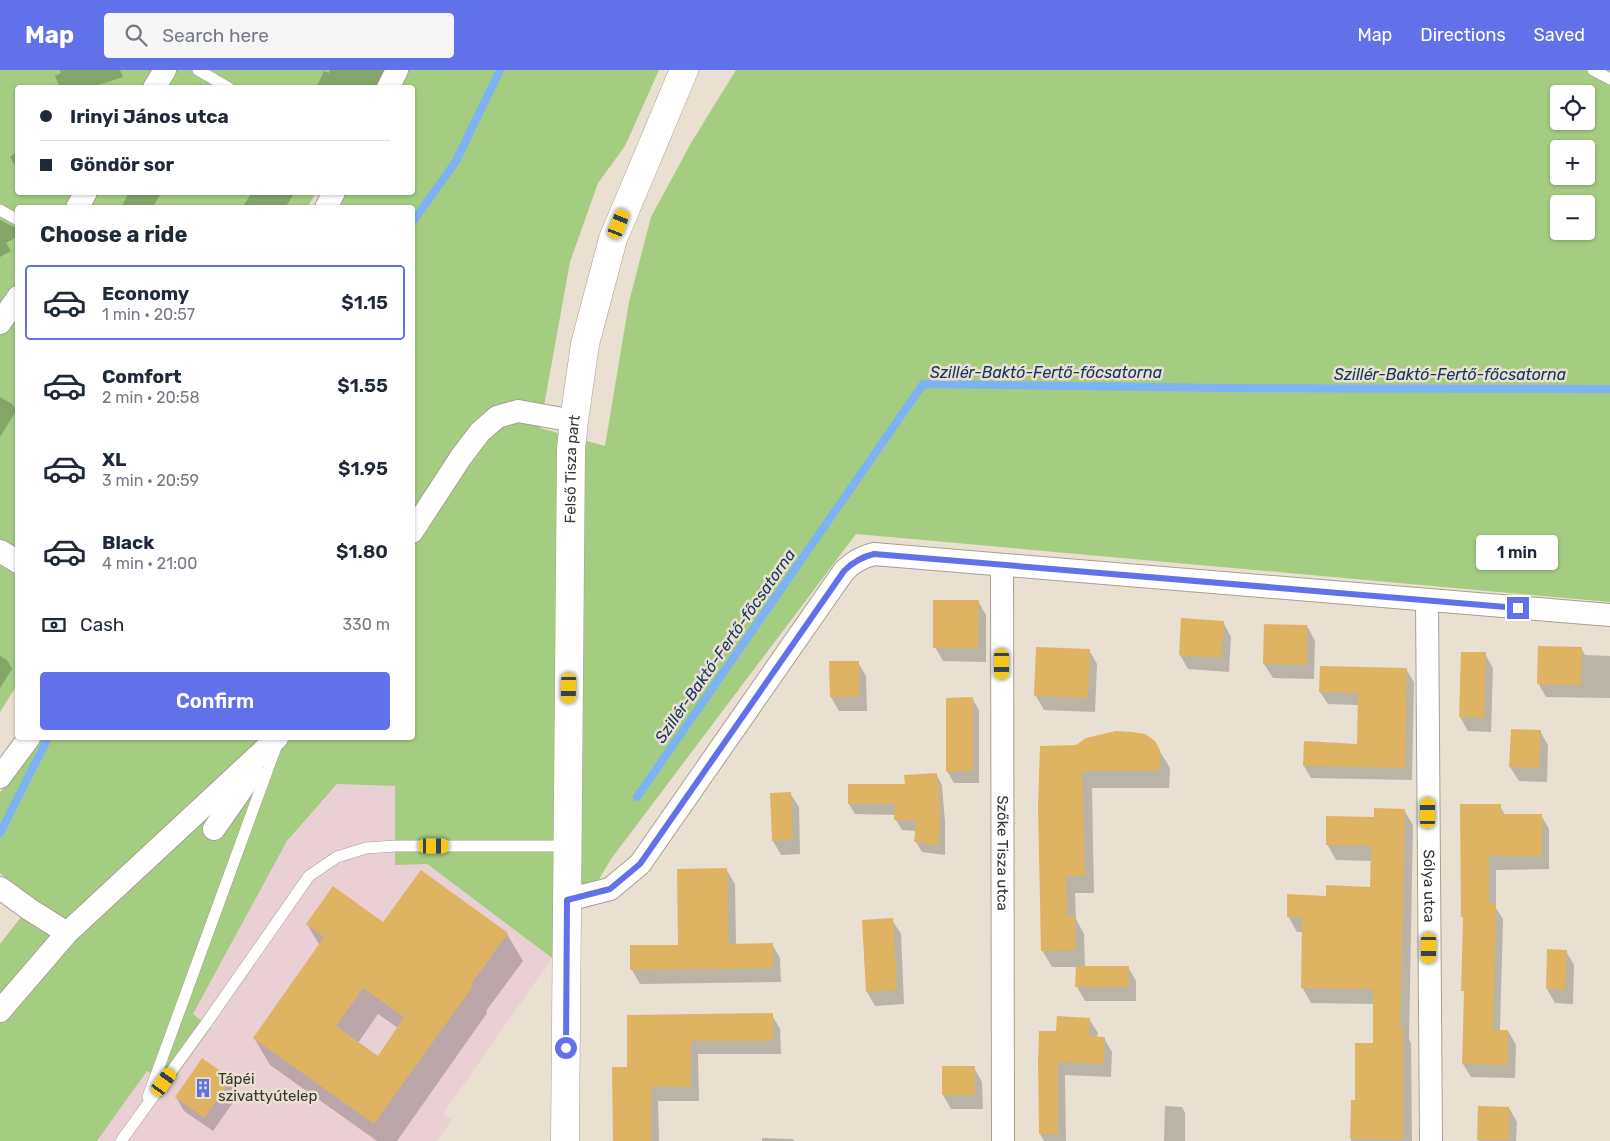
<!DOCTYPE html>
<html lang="en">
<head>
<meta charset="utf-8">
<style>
  :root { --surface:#fff; --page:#f6f6f7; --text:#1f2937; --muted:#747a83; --line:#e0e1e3; --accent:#6171e9 }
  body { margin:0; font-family:Rubik,sans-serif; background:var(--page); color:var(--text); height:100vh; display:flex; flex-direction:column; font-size:19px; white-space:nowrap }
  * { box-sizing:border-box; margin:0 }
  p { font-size:16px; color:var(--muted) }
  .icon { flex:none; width:28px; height:28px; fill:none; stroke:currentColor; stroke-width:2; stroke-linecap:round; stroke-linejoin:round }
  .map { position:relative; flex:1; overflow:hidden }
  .details { position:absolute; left:15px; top:135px; width:400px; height:535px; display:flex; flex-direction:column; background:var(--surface); border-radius:5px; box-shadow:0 1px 4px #0004 }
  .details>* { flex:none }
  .guide { position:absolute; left:15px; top:15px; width:400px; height:110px; border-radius:5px; box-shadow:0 1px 4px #0004; display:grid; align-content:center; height:110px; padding:0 25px; background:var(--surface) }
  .buttons { position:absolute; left:1550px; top:15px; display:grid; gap:10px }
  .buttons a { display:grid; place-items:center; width:45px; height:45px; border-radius:5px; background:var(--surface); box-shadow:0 1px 4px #0004; font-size:25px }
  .end { position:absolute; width:22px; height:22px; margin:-11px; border:6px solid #6171e9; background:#fff; box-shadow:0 0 0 2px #fff }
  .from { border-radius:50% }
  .bubble { position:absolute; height:35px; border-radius:5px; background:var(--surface); box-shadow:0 1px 4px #0004; font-size:16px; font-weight:600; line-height:35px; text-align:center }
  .car { position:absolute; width:15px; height:30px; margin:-15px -8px; border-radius:6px; box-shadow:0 0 4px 1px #0007; background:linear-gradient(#f5c518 24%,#345 0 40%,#f5c518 0 76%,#345 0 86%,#f5c518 0) }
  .guide b { display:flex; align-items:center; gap:18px; height:48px; font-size:19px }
  .guide b+b { border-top:1px solid var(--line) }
  .guide i { width:12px; height:12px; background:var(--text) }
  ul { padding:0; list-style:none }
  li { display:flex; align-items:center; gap:15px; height:75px; margin:0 10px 8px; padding:0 15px; border:2px solid transparent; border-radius:5px }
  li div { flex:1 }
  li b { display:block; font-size:19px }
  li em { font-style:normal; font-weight:600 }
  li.on { border-color:var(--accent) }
  li>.icon { width:45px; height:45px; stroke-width:1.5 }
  h2 { padding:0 25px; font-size:22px; line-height:60px }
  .pay { display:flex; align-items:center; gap:12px; height:55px; padding:0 25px; font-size:19px }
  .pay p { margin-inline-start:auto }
  .button { display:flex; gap:10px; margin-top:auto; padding:10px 25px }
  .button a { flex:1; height:58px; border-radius:5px; background:var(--accent); color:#fff; font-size:20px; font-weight:600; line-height:58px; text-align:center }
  header { display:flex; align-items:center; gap:30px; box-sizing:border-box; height:70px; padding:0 25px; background:var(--accent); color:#fff }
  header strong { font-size:24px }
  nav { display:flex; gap:28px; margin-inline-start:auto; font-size:18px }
  .search { width:350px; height:45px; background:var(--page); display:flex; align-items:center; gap:12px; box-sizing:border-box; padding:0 18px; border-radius:5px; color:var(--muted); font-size:19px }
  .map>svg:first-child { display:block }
  .industrial { fill:#ead0d4 }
  .green { fill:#a5cd82; fill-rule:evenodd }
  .shadow { fill:#0003; fill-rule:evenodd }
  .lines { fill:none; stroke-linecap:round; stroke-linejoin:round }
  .stream { stroke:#7db3f4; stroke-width:8 }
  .building { fill:#deb463; fill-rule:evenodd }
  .service-casing { stroke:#a79f90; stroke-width:12 }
  .minor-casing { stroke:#a79f90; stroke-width:24 }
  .secondary-casing { stroke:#a79f90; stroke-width:29 }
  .service { stroke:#fff; stroke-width:11 }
  .minor { stroke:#fff; stroke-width:22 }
  .secondary { stroke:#fff; stroke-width:28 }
  .route { stroke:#6171e9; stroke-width:6 }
  .labels { text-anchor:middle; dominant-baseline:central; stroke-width:5; stroke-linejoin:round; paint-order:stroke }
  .street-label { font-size:15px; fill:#39352f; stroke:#e9e0d1 }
  .poi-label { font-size:15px; fill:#39352f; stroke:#e9e0d1; text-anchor:start }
  .water-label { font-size:16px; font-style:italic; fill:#133761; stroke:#e9e0d1 }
</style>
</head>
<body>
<header>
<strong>Map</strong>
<div class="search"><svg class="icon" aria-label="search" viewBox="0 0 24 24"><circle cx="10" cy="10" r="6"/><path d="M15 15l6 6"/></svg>Search here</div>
<nav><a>Map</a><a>Directions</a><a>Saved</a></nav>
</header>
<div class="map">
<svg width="1610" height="1071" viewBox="0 0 1610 1071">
  <rect width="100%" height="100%" fill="#e9e0d1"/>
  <path class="industrial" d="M 337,714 L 395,716 L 426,794 L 552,888 L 443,1044 L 452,1050 L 437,1071 L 97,1071 L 147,1000 L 211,958 L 193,944 L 287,771 Z"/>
  <path class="green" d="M 0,0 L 384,0 L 375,18 L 18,18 L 18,122 L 316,123 L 307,138 L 18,138 L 18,613 L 0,642 Z
    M 403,0 L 659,0 L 625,76 L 598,113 L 570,192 L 540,358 L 605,376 L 629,232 L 651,147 L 691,73 L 736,0 L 1610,0 L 1610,532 L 856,464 L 611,789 L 552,888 L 427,794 L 395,795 L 395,716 L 337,714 L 287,771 L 193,944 L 211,958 L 169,1016 L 147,1001 L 97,1071 L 0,1071 L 0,874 L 32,833 L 0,803 L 0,723 L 36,668 L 412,668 L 412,138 L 333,137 L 341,123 L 412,122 L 412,18 L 394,17 ZM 1559,24 L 1586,24 L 1586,51 L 1559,51 ZM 1559,79 L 1586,79 L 1586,106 L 1559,106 ZM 1559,134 L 1586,134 L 1586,161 L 1559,161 Z"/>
  <path class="shadow" d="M 60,0 L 120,0 L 123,7 L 89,18 L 60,18 L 55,6 L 61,3 Z
    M 330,0 L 387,0 L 377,18 L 316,18 L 324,1 L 329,3 Z
    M 18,81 L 18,101 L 10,87 Z
    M 129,122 L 158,122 L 160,125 L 152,138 L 121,138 Z
    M 252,122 L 295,122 L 285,138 L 242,138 Z
    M 0,150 L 16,158 L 18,161 L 18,166 L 6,173 L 11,181 L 0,187 Z
    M 0,327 L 12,334 L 16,341 L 0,367 Z
    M 978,531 L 986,545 L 986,592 L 943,591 L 935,577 Z
    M 1223,552 L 1231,567 L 1229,602 L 1188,599 L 1180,585 Z
    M 1265,555 L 1307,556 L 1315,571 L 1314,609 L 1273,608 L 1264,594 Z
    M 1037,578 L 1089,580 L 1097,594 L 1095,642 L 1044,640 L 1036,626 Z
    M 1581,578 L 1585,585 L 1610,586 L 1610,628 L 1546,627 L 1538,613 Z
    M 1485,584 L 1493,598 L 1491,662 L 1468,661 L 1460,647 Z
    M 0,586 L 7,590 L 12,599 L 0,618 Z
    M 858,592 L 866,606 L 867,641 L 839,641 L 831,627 Z
    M 1406,599 L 1414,612 L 1412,710 L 1311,708 L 1304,696 L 1358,675 L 1359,635 L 1328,634 L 1320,622 Z
    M 972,628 L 979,640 L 979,713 L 954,713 L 947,701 Z
    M 1540,661 L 1548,675 L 1547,712 L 1519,711 L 1510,697 Z
    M 1154,672 L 1170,698 L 1169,718 L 1092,718 L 1094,823 L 1075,823 L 1076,849 L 1084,864 L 1085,897 L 1128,897 L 1136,911 L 1136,931 L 1085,931 L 1077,917 L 1077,897 L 1052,897 L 1042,880 L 1041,677 Z
    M 936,704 L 942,715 L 945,752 L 945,785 L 922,782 L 916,772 L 916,761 L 902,760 L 896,750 L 896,745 L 855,744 L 849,734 Z
    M 790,723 L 799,737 L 800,784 L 781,785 L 773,771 Z
    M 1462,736 L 1500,736 L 1505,745 L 1541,745 L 1549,759 L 1549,799 L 1496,800 L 1496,838 L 1503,849 L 1500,961 L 1508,961 L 1516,975 L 1515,1008 L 1471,1007 L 1463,994 L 1465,924 L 1463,920 L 1464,850 L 1463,847 Z
    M 1404,740 L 1413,755 L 1409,969 L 1411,973 L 1412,1071 L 1351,1071 L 1352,1031 L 1356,1031 L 1374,974 L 1374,934 L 1311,933 L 1302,917 L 1303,862 L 1297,862 L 1288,846 L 1327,827 L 1371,818 L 1372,791 L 1336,790 L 1327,774 L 1375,748 Z
    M 726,799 L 735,814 L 736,875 L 772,874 L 780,888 L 781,912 L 640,914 L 632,900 L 679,876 Z
    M 892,850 L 901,864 L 904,934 L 875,936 L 867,922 Z
    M 307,854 L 384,854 L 507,864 L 523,891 L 486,941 L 487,943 L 397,1071 L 377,1071 L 270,995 L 254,968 L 320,876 ZM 378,944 L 398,958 L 378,987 L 358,973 Z
    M 1548,881 L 1566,881 L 1574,895 L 1573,934 L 1555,933 L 1547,919 Z
    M 772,945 L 780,959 L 781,984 L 698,984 L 699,1031 L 658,1031 L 659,1071 L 614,1071 L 629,998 L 628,947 Z
    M 1089,949 L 1098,963 L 1097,968 L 1104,968 L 1112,982 L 1111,1007 L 1065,1005 L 1066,1071 L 1044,1071 L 1040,1064 L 1057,963 Z
    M 943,998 L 974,998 L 982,1012 L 983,1039 L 951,1039 L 943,1025 Z
    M 231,1009 L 239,1024 L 213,1061 L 184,1041 L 176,1027 Z
    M 1165,1036 L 1182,1037 L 1185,1043 L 1185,1071 L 1164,1071 Z
    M 1509,1038 L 1517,1052 L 1516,1071 L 1479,1071 L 1478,1069 Z
    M 762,1068 L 793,1069 L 794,1071 L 762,1071 Z"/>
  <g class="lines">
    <path class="stream" d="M 412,153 L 456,91 L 500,0
      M 637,727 L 923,314 L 1221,318 L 1610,319
      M 0,763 L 48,668"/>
  </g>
  <path class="building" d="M 933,530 L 979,530 L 978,578 L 933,578 Z
    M 1181,548 L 1224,551 L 1221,588 L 1179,585 Z
    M 1264,554 L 1307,555 L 1307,595 L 1263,594 Z
    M 1538,576 L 1582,577 L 1581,615 L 1537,614 Z
    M 1036,577 L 1090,579 L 1088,628 L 1034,626 Z
    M 1461,582 L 1486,582 L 1484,648 L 1459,647 Z
    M 829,591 L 859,591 L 859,627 L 830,627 Z
    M 1320,596 L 1407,598 L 1405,698 L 1303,696 L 1304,671 L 1357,674 L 1358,623 L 1319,622 Z
    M 973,627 L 973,701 L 946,702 L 946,628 Z
    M 1511,659 L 1541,660 L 1539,698 L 1509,697 Z
    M 1116,661 L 1132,662 L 1145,664 L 1155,671 L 1160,680 L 1160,701 L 1082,701 L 1085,806 L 1066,806 L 1067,846 L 1075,846 L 1076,880 L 1041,881 L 1038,737 L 1040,676 L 1076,675 L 1086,668 Z
    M 937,703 L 940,741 L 939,775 L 914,772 L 916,751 L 894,750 L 895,734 L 848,734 L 848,714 L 905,714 L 904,705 Z
    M 791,722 L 793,770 L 772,771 L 770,723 Z
    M 1460,734 L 1501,734 L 1501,744 L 1542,744 L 1542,786 L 1489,786 L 1489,834 L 1496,834 L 1493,960 L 1508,960 L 1508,995 L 1462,994 L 1464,921 L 1461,921 L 1463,847 L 1461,847 Z
    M 1374,738 L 1405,739 L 1400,957 L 1403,957 L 1403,1070 L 1350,1068 L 1351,1030 L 1355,1030 L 1355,973 L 1373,973 L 1373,919 L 1301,918 L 1302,847 L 1287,847 L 1287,824 L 1326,826 L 1326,815 L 1370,817 L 1371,776 L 1326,775 L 1326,746 L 1374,747 Z
    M 727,798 L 728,874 L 773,873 L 773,898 L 630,900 L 630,875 L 678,875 L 677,799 Z
    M 421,800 L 508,863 L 471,914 L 473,916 L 374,1054 L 253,968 L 324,867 L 306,854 L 333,816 L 383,852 ZM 363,918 L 404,947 L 378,986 L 336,956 Z
    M 893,848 L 897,920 L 866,922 L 862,850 Z
    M 1547,879 L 1567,880 L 1565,920 L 1546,919 Z
    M 1076,896 L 1129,896 L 1129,917 L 1075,917 Z
    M 773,943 L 773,971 L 691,971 L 691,1017 L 651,1017 L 651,1071 L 613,1071 L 612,997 L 627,997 L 627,945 Z
    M 1057,946 L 1090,948 L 1089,966 L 1105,967 L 1103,994 L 1058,992 L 1058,1064 L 1039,1064 L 1038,991 L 1039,961 L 1056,961 Z
    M 202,988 L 232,1009 L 204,1048 L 175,1027 Z
    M 942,996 L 975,996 L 975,1025 L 942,1025 Z
    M 1478,1036 L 1509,1037 L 1509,1070 L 1477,1070 Z"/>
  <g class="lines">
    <g class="service-casing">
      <path id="service" d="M 198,0 L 229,18
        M 1593,0 L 1610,9
        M 0,140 L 18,150
        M 148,1027 L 277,674
        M 121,1071 L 205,955 L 309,806 L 337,787 L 366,778 L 396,776 L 567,776"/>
    </g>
    <g class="minor-casing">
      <g id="minor">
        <path d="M 154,18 L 165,0"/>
        <path d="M 388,18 L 397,0"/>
        <path d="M 77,138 L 86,122"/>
        <path d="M 326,138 L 334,122"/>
        <path d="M 0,253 L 18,227"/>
        <path d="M 412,462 L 461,387 L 480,362 L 497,347 L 518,341 L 574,351"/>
        <path d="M 0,481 L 18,492"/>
        <path id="s1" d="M 1002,495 L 1003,1071"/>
        <path id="s2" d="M 1427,531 L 1431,1071"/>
        <path d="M 0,707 L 29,668"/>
        <path d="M 214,759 L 253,703"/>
        <path d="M 0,818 L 29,839 L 67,863"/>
        <path d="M 567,830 L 610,819 L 640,794 L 844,501 C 853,492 861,487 874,484 L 1610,545"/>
        <path d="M 0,941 L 67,863 L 277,668"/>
      </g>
    </g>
    <g class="secondary-casing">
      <g id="secondary">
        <path id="s3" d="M 565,1071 L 571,379 L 574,351 L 585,274 L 613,169 L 684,0"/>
      </g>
    </g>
    <use href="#service" class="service"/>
    <use href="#minor" class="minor"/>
    <use href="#secondary" class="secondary"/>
  </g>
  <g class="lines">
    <path class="route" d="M 566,978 L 567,830 L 610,819 L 640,794 L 844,501 C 853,492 861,487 874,484 L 1518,538"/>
  </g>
  <defs>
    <g id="building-bare" transform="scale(1.5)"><path d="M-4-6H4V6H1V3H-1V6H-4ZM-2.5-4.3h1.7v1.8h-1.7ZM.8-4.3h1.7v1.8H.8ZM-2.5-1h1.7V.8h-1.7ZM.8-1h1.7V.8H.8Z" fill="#6171e9" stroke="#e9e0d1" stroke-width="2.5" paint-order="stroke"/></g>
  </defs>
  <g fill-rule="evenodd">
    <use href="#building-bare" x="203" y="1018"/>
  </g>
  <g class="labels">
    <g class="street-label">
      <text stroke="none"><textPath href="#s3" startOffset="672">Felső Tisza part</textPath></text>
      <text stroke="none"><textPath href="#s1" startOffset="288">Szőke Tisza utca</textPath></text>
      <text stroke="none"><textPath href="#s2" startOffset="285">Sólya utca</textPath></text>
    </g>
    <g class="poi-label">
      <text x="218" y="1009">Tápéi<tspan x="218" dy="17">szivattyútelep</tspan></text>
    </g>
    <g class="water-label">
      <text x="1046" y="302">Szillér-Baktó-Fertő-főcsatorna</text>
      <text x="1450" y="304">Szillér-Baktó-Fertő-főcsatorna</text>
      <text transform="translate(725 576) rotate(-55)">Szillér-Baktó-Fertő-főcsatorna</text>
    </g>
  </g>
</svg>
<div class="buttons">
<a><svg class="icon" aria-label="locate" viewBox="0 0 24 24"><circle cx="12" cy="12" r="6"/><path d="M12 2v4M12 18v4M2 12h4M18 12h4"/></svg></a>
<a>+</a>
<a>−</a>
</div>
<i class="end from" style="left:566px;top:978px"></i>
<i class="end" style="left:1518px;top:538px"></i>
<div class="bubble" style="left:1476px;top:465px;width:82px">1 min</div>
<i class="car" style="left:619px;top:154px;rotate:22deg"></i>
<i class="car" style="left:1002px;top:594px;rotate:180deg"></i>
<i class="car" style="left:569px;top:618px;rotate:181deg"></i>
<i class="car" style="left:1428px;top:743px;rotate:0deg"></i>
<i class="car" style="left:434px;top:776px;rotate:90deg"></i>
<i class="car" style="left:1429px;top:878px;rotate:180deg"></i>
<i class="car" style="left:164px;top:1012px;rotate:36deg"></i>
<div class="guide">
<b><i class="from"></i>Irinyi János utca</b>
<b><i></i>Göndör sor</b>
</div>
<section class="details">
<h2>Choose a ride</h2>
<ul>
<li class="on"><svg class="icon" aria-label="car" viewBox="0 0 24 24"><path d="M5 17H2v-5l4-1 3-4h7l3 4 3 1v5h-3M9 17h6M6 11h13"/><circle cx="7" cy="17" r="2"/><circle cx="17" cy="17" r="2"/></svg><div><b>Economy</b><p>1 min · 20:57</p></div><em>$1.15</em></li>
<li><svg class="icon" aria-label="car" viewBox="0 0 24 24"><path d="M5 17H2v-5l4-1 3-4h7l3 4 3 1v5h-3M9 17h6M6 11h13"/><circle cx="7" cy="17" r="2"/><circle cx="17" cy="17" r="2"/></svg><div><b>Comfort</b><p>2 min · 20:58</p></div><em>$1.55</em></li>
<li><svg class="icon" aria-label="car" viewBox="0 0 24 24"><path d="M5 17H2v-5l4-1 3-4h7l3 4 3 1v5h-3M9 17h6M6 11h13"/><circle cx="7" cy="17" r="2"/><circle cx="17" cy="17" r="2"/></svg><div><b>XL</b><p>3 min · 20:59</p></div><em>$1.95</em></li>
<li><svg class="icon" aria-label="car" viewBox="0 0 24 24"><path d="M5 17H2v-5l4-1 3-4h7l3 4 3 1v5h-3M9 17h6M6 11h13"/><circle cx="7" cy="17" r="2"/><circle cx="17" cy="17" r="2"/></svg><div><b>Black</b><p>4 min · 21:00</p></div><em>$1.80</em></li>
</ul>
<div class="pay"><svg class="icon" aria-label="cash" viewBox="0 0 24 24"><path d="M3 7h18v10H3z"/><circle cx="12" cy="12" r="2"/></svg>Cash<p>330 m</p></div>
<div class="button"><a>Confirm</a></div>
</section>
</div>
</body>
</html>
